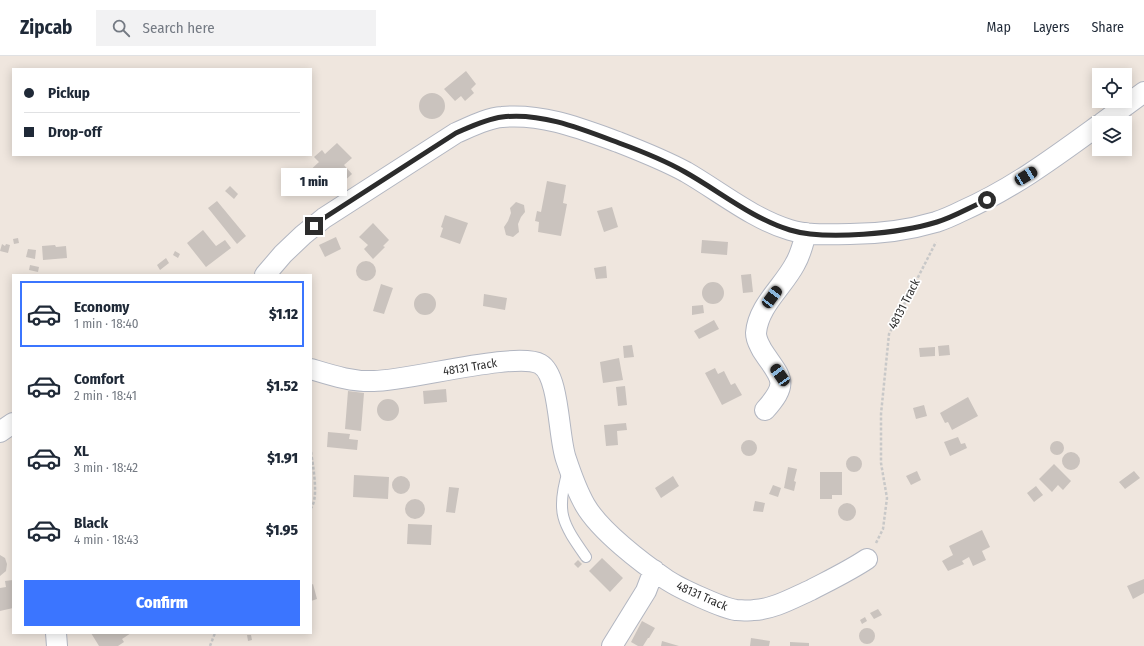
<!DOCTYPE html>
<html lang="en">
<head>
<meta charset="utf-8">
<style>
  :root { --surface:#fff; --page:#f2f2f3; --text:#1f2937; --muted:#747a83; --line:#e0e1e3; --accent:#3b75ff }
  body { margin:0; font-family:"Fira Sans Condensed",sans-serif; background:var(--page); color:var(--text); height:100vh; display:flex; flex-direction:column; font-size:15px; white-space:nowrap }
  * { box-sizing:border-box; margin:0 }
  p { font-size:13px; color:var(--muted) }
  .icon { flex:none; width:22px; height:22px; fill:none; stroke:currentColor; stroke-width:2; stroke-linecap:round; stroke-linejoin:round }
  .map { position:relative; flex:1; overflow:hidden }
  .panel { position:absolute; left:12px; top:218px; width:300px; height:360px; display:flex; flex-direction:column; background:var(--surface); border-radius:0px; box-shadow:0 2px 10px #0003 }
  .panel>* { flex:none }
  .top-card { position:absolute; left:12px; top:12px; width:300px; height:88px; border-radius:0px; box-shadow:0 2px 10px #0003; display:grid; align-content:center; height:88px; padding:0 12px; background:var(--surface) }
  .controls { position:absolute; left:1092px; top:12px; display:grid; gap:8px }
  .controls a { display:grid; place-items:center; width:40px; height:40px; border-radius:0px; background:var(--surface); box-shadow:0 2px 10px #0003; font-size:20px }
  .end { position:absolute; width:18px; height:18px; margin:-9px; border:5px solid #2c2c2c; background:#fff; box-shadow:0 0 0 2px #fff }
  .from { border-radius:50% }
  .bubble { position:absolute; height:28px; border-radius:0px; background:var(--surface); box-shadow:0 2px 10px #0003; font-size:13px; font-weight:800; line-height:28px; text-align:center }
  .car { position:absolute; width:12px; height:24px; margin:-12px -6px; border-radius:5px; box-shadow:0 0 3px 1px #0007; background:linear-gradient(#222 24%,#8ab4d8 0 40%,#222 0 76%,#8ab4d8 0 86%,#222 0) }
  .top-card b { display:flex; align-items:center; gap:14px; height:38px; font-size:15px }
  .top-card b+b { border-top:1px solid var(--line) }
  .top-card i { width:10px; height:10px; background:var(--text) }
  ul { padding:7px 0 0; list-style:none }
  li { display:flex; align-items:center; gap:12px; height:66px; margin:0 8px 6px; padding:0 4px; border:2px solid transparent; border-radius:0px }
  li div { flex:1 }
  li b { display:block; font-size:15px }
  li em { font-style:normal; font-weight:800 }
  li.on { border-color:var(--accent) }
  li>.icon { width:36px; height:36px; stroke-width:1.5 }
  .button { display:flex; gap:8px; margin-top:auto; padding:8px 12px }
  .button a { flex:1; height:46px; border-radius:0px; background:var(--accent); color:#fff; font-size:16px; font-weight:800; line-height:46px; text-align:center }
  header { display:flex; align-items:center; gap:24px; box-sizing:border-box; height:56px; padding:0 20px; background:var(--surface); border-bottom:1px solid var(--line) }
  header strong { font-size:19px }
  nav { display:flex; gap:22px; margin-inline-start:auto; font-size:14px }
  .search { width:280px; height:36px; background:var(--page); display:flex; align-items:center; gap:10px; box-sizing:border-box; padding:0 14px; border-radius:0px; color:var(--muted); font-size:15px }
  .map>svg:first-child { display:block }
  .building { fill:#cac3be }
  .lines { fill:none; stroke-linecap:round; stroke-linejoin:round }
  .lane-casing { stroke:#b2b6c1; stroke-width:12 }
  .street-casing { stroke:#b2b6c1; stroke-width:22 }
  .path { stroke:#c8c8c8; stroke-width:2.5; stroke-dasharray:3 2; stroke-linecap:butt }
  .lane { stroke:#fff; stroke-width:10 }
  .street { stroke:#fff; stroke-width:20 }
  .route { stroke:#2c2c2c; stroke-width:5 }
  .labels { text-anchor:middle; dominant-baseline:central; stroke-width:3.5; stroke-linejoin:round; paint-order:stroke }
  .street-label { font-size:12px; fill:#2c2c2c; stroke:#fff }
</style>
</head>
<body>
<header>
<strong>Zipcab</strong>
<div class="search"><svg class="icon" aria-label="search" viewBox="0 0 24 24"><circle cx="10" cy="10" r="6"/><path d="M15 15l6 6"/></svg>Search here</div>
<nav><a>Map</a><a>Layers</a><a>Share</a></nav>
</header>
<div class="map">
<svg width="1144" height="590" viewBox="0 0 1144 590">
  <rect width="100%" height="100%" fill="#efe6de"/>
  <path class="building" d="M 466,15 L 476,28 L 471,33 L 474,37 L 465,45 L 461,40 L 455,45 L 444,33 Z
    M419 50a13 13 0 1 1 26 0a13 13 0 1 1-26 0Z
    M 337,87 L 352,102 L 344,109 L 352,118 L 341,128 L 336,123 L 330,128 L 333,131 L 323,140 L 304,120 L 319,106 L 314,101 L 322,94 L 325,98 Z
    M 547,125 L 566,129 L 563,147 L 567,148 L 561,180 L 538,176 L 539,166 L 535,165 L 537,155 L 541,156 Z
    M 230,130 L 238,138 L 234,143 L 225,135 Z
    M 217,145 L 246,180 L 237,188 L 208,152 Z
    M 516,146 L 524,149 L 525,156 L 521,161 L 518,168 L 519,176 L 513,181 L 506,179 L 504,171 L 508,165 L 511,157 L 510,152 Z
    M 612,151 L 618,171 L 604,176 L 597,155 Z
    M 445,159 L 468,167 L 460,188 L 440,181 L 443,172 L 441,171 Z
    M 373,167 L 389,184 L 383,190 L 385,191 L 373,203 L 364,193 L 368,189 L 359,181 Z
    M 203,174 L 216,190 L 225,184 L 231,192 L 206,211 L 187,187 Z
    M 336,181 L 341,193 L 325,201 L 319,189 Z
    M 18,182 L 19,187 L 14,188 L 13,183 Z
    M 702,184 L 728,186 L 727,199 L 701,197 Z
    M 2,188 L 5,190 L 6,188 L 10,189 L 8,197 L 0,195 Z
    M 55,189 L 56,191 L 66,190 L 67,202 L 43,204 L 42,190 Z
    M 28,193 L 36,194 L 35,203 L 26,201 Z
    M 175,195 L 180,198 L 178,202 L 173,199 Z
    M 166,202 L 169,207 L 160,214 L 157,209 Z
    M356 215a10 10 0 1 1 20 0a10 10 0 1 1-20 0Z
    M 30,209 L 39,211 L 38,216 L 29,214 Z
    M 606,210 L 607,222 L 596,223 L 594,212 Z
    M 751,218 L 753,236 L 743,237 L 741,219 Z
    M702 237a11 11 0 1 1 22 0a11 11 0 1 1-22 0Z
    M 381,228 L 393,232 L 384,258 L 373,255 Z
    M414 248a11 11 0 1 1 22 0a11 11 0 1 1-22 0Z
    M 484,238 L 507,242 L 505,254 L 483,250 Z
    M 703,249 L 704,257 L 692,259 L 692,250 Z
    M 714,264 L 719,273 L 699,283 L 694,275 Z
    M 632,289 L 634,301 L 624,302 L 623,290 Z
    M 949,289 L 950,299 L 939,300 L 938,290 Z
    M 935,291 L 935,300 L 920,301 L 919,292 Z
    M 619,302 L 623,324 L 603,327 L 600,306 Z
    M 715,312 L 718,318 L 724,315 L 731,329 L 735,327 L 742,339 L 722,349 L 705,317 Z
    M 625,330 L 627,349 L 618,350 L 616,331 Z
    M 446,333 L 447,346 L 424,348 L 423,335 Z
    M 348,335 L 364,337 L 361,375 L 345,373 Z
    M 968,341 L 978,360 L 952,374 L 948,366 L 945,367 L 940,357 Z
    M377 354a11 11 0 1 1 22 0a11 11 0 1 1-22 0Z
    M 924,349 L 927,360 L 916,363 L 913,352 Z
    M 626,367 L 627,374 L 617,375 L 618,389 L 606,390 L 604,369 Z
    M 328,376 L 350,378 L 349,383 L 358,384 L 357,394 L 327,391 Z
    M 958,381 L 961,388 L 965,387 L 967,392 L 950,400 L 944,386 Z
    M741 392a8 8 0 1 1 16 0a8 8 0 1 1-16 0Z
    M1050 392a7 7 0 1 1 14 0a7 7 0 1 1-14 0Z
    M1062 405a9 9 0 1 1 18 0a9 9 0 1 1-18 0Z
    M846 408a8 8 0 1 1 16 0a8 8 0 1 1-16 0Z
    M 1054,408 L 1071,425 L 1063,434 L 1058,429 L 1052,436 L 1039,423 Z
    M 788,411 L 797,413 L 794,425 L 796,426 L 794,435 L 784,432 Z
    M 917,415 L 921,424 L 911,429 L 906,420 Z
    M 1134,415 L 1140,422 L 1125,433 L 1119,426 Z
    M 820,416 L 842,416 L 842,439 L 832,439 L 832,443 L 820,443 Z
    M 354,419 L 389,421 L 388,443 L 353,441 Z
    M 673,420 L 679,430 L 661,442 L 655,432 Z
    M392 429a9 9 0 1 1 18 0a9 9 0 1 1-18 0Z
    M 773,429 L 781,432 L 778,441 L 769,438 Z
    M 1036,430 L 1043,439 L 1034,446 L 1027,437 Z
    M 449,431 L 459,432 L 455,457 L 446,456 Z
    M405 453a10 10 0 1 1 20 0a10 10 0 1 1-20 0Z
    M 755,445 L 765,447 L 763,456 L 753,455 Z
    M838 456a9 9 0 1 1 18 0a9 9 0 1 1-18 0Z
    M 408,468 L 432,469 L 431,489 L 407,488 Z
    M 982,474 L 990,491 L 982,495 L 986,504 L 973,510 L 969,501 L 962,505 L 964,508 L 948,515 L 942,505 L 953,499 L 949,490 Z
    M 0,499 L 5,502 L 7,508 L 6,515 L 0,520 Z
    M 602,502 L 623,522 L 610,536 L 589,515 Z
    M 578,504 L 582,508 L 578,512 L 574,508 Z
    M 1144,523 L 1144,537 L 1133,543 L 1127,530 Z
    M 13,524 L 13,552 L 0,555 L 0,532 L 6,531 L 5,525 Z
    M 313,528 L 317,543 L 311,545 L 311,529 Z
    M 878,553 L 882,559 L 874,563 L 870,557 Z
    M 865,561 L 867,565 L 862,568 L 860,564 Z
    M 642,565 L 655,572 L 649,582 L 648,582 L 643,590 L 638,590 L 631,586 Z
    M859 580a8 8 0 1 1 16 0a8 8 0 1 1-16 0Z
    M 91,577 L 131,577 L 122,583 L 124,586 L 118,590 L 99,590 Z
    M 247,579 L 251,579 L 252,584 L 248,585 Z
    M 751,582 L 770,585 L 769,590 L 750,590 Z
    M 662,585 L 679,590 L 661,590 Z
    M 790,586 L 809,587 L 809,590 L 790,590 Z"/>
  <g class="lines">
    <g class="lane-casing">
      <path id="lane" d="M 568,415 C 555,457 563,468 586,501"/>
    </g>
    <g class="street-casing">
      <path id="street" d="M 1102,67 L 1144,36
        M 265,219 L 283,198 L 303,179 L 324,162 L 456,77 C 470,71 487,62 502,61 C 542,57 582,73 618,86 C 641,95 664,104 686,116 C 719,135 753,163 790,174 C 809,180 830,178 850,178 C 879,178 909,174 936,166 C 945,163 954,159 962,155 C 1012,133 1055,101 1099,69
        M 311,313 C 331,319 352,326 374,325 C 408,325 517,295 540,308 C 560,319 558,381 566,403 C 571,418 577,435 585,449 C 600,475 642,507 667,524 C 679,532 722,552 736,554 C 741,554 748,555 754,554 C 774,553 793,542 811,534 C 830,524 849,515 867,503
        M 765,354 C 791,325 780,322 762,294 C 759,288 756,284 756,277 C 758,250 783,231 795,208 C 801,198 803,188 806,177
        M 0,376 L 13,367
        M 56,577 L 57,590
        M 612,590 L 646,535 L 654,514"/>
    </g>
    <path class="path" d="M 311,396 C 313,410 319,442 311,452
      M 876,487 L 883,473 L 887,442 L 881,407 L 881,358 L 889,278 L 936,186
      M 210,590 L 215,577"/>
    <use href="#lane" class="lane"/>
    <use href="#street" class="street"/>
  </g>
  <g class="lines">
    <path class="route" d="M 314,170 L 324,162 L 456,77 C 470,71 486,63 502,61 C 541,56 582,73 619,87 C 641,95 664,104 685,116 C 719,135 753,163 790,174 C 826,185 901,177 937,166 C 954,161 970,151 987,144"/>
  </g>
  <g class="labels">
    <g class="street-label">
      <text transform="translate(904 248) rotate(-63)">48131 Track</text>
      <text transform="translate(470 311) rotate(-9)">48131 Track</text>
      <text transform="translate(702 540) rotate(24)">48131 Track</text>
    </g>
  </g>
</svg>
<div class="controls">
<a><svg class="icon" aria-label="locate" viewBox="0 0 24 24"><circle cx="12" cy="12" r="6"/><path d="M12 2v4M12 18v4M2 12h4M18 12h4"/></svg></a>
<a><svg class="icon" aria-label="layers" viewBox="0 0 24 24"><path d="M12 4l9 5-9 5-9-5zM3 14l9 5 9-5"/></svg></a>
</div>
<i class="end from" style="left:987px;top:144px"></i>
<i class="end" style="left:314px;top:170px"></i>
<div class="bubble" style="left:281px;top:112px;width:66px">1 min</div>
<i class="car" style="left:1026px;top:120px;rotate:59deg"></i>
<i class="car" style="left:772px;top:241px;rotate:37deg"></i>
<i class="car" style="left:780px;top:319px;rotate:325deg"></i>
<div class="top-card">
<b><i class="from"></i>Pickup</b>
<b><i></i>Drop-off</b>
</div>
<section class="panel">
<ul>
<li class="on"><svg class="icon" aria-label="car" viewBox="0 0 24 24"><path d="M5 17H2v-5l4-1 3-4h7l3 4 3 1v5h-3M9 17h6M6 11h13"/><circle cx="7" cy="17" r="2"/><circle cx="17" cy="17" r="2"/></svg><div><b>Economy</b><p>1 min · 18:40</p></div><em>$1.12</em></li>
<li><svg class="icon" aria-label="car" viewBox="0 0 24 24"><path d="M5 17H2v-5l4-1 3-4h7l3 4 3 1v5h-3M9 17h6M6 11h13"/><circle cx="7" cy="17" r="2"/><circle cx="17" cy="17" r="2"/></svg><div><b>Comfort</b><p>2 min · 18:41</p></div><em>$1.52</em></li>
<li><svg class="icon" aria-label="car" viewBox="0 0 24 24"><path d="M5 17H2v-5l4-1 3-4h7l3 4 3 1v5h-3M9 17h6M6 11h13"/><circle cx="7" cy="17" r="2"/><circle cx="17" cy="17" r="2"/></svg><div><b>XL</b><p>3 min · 18:42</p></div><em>$1.91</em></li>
<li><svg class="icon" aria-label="car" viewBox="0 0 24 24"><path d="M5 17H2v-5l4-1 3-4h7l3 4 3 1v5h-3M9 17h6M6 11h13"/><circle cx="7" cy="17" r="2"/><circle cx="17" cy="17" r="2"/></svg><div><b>Black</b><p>4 min · 18:43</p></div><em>$1.95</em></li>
</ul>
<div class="button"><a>Confirm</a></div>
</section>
</div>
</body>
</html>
